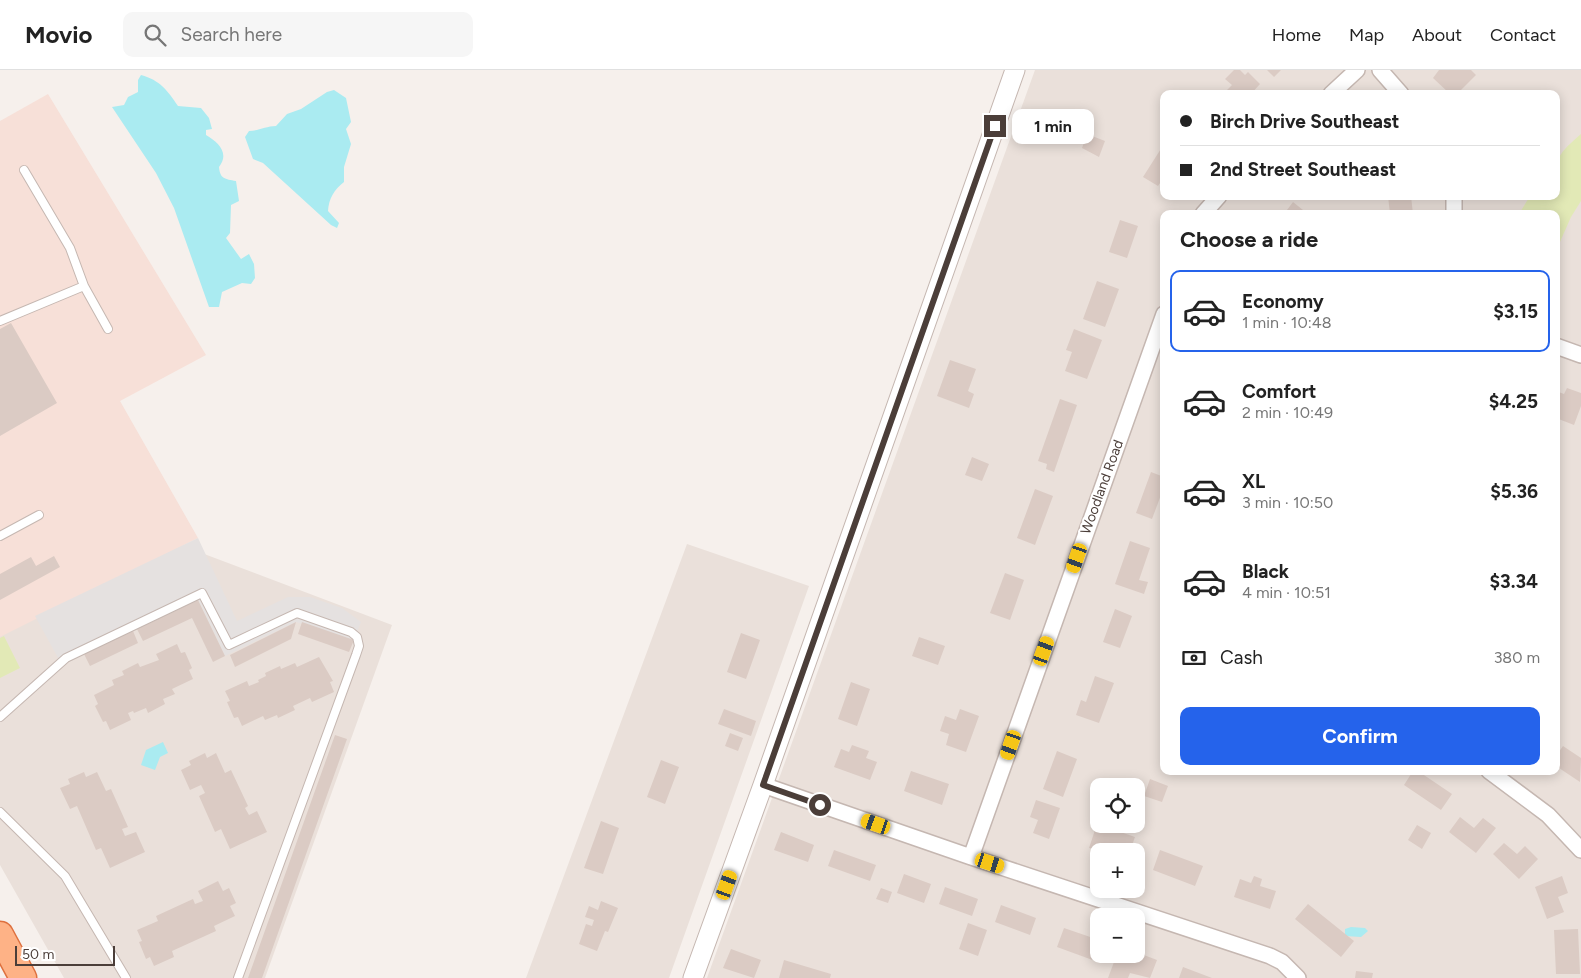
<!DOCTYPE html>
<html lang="en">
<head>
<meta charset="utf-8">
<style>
  :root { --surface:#fff; --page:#f6f6f6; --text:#222; --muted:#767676; --line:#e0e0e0; --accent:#2563eb }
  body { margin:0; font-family:Figtree,sans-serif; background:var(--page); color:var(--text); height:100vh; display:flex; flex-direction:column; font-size:19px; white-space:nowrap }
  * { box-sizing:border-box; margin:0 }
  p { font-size:16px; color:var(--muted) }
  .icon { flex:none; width:28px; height:28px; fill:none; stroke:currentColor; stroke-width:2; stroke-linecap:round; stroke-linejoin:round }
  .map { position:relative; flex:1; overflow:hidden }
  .drawer { position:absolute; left:1160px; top:140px; width:400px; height:565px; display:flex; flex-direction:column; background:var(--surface); border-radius:10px; box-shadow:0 2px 12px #0003 }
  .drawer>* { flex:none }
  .banner { position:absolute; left:1160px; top:20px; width:400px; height:110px; border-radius:10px; box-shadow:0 2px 12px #0003; display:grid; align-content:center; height:110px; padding:0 20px; background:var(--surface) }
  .tools { position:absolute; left:1090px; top:708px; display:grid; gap:10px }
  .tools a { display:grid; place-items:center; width:55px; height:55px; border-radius:10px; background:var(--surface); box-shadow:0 2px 12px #0003; font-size:25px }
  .scale { position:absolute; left:15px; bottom:12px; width:100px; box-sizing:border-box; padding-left:5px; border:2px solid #4b3e39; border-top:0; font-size:14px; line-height:18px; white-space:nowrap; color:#4b3e39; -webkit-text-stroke:4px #fff; paint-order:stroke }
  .end { position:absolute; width:22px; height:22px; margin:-11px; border:6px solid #4b3e39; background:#fff; box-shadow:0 0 0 2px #fff }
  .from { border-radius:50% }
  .bubble { position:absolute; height:35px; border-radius:10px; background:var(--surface); box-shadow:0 2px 12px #0003; font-size:16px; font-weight:700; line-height:35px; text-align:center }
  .car { position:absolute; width:15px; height:30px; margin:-15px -8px; border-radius:6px; box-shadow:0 0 4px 1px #0007; background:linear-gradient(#f5c518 24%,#345 0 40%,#f5c518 0 76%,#345 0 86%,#f5c518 0) }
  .banner b { display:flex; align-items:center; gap:18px; height:48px; font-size:19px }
  .banner b+b { border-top:1px solid var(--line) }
  .banner i { width:12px; height:12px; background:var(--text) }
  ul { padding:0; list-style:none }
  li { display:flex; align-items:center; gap:15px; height:82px; margin:0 10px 8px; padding:0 10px; border:2px solid transparent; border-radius:10px }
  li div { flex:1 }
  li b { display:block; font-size:19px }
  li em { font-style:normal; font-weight:700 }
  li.active { border-color:var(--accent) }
  li>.icon { width:45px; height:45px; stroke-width:1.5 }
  h2 { padding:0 20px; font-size:22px; line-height:60px }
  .pay { display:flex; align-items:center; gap:12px; height:55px; padding:0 20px; font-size:19px }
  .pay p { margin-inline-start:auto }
  .primary-button { display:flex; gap:10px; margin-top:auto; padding:10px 20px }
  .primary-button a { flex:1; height:58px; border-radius:10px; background:var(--accent); color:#fff; font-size:20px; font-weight:700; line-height:58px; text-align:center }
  header { display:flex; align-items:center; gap:30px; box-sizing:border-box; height:70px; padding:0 25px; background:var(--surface); border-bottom:1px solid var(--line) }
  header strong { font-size:24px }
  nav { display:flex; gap:28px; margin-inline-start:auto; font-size:18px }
  .search { width:350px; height:45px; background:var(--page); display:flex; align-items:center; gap:12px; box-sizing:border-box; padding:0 18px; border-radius:10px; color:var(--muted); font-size:19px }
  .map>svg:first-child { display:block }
  .residential { fill:#eae0da; fill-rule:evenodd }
  .commercial { fill:#f7e0d8 }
  .green { fill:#e2e9b6 }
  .parking { fill:#e5e1e0 }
  .water { fill:#aaebf1 }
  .building { fill:#dbcbc4 }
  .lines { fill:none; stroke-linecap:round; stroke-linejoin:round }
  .service-casing { stroke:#c5b7b1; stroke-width:10 }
  .minor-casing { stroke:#c5b7b1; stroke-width:18 }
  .tertiary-casing { stroke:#c5b7b1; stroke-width:21 }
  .trunk-casing { stroke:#de703e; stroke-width:29 }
  .service { stroke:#fff; stroke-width:8 }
  .minor { stroke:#fff; stroke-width:15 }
  .tertiary { stroke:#fff; stroke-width:19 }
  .trunk { stroke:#feb286; stroke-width:26 }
  .route { stroke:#4b3e39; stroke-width:6 }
  .labels { text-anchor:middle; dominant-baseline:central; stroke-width:4; stroke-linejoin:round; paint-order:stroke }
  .street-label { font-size:14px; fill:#4b3e39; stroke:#fff }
</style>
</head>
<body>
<header>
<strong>Movio</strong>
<div class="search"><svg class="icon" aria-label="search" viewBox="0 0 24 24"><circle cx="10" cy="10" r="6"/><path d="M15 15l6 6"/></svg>Search here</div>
<nav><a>Home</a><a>Map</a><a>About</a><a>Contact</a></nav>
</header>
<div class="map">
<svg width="1581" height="908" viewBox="0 0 1581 908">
  <rect width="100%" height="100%" fill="#f6f0ec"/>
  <path class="residential" d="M 1035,0 L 1581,0 L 1581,908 L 707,908 ZM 1164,24 L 1556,24 L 1556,126 L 1164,126 ZM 1164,144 L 1556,144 L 1556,701 L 1164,701 ZM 1099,716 L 1136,716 L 1136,754 L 1099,754 ZM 1099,781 L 1136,781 L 1136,819 L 1099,819 ZM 1099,846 L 1136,846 L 1136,884 L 1099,884 Z
    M 175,473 L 392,555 L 265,908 L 64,908 L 0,795 L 0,565 Z
    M 687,474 L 809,516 L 669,908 L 526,908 Z"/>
  <path class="commercial" d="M 48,24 L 206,285 L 120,331 L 198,468 L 0,567 L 0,51 Z"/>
  <path class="green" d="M 1581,64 L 1581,131 L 1571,147 L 1556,181 L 1556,144 L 1519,144 L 1530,126 L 1556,126 C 1556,90 1552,89 1581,64 Z
    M 4,566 L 20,598 L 0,608 L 0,568 Z"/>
  <path class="parking" d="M 198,468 L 237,551 L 288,527 L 310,527 L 342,538 L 361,552 L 354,570 L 296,552 L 225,586 L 198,530 L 62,595 L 35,546 Z"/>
  <path class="water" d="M 141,5 C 160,10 168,21 178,36 L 201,38 L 209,48 L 212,59 L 206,60 L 206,65 C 218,72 230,83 219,97 C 220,109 225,109 236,111 L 239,131 L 231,135 L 230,163 L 226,168 L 241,189 L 249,184 L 254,194 L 255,208 L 251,214 L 242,213 L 222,222 L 219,237 L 209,237 L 174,138 L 156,103 L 112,37 L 124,35 L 128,27 L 138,22 L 138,10 Z
    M 334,20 L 346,28 L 351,52 L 346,59 L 351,74 L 344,97 L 344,112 C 334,120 329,128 328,141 L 339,153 L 337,158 L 331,155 L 263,93 L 253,89 L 245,67 L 249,61 C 259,61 266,56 276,56 L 287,44 L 301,39 L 327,22 Z
    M 163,672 L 168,683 L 160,687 L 155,700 L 141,695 L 146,680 Z
    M 1351,857 L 1365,858 L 1368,861 L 1361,867 L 1345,866 L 1345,859 Z"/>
  <path class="building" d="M 1234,0 L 1240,0 L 1245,5 L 1248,2 L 1260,14 L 1251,24 L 1223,24 L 1232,15 L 1225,9 Z
    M 1267,0 L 1281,0 L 1274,7 Z
    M 1439,0 L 1471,0 L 1476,5 L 1457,24 L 1450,24 L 1433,8 Z
    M 1087,64 L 1105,71 L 1099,87 L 1082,78 Z
    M 1164,74 L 1164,107 L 1158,116 L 1143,107 Z
    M 1388,126 L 1411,126 L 1413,144 L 1390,144 Z
    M 1293,132 L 1308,144 L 1284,144 Z
    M 1120,150 L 1138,156 L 1127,188 L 1109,182 Z
    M 1097,211 L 1119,219 L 1105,257 L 1083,249 Z
    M 11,253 L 57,333 L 0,366 L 0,259 Z
    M 1074,259 L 1102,270 L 1087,309 L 1065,301 L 1072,282 L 1066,280 Z
    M 950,290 L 976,299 L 968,321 L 974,324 L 969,338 L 937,326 Z
    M 1567,318 L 1581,323 L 1581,336 L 1574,355 L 1556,348 L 1556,321 L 1564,324 Z
    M 1060,329 L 1077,335 L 1054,402 L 1046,399 L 1047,394 L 1038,391 Z
    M 972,387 L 989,394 L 982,411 L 965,405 Z
    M 1151,402 L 1164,407 L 1164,417 L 1152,449 L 1136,443 Z
    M 1035,419 L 1053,426 L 1035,475 L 1017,468 Z
    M 1130,471 L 1150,478 L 1139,510 L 1148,512 L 1144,524 L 1115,514 Z
    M 54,486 L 60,497 L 0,530 L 0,504 L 31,487 L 36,496 Z
    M 1005,503 L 1024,510 L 1010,550 L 990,543 Z
    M 198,530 L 225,586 L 213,592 L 192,548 L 143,571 L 137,559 Z
    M 1115,539 L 1132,546 L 1120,578 L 1103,572 Z
    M 296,552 L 291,569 L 235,597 L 230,585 Z
    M 302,552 L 354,570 L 349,582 L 298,564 Z
    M 133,561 L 138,573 L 90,596 L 84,584 Z
    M 741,563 L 760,570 L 746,609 L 727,602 Z
    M 919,567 L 945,576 L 938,595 L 912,586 Z
    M 177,574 L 181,583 L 185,582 L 192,598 L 189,600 L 193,609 L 172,619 L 175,624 L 163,629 L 165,634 L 148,643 L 146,638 L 134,643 L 133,641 L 128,643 L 131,650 L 110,660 L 106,651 L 103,652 L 95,636 L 98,634 L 94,625 L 114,615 L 112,610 L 124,605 L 122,601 L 138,593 L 140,597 L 159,590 L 156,584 Z
    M 319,587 L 333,611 L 330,612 L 334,622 L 312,632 L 310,628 L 293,636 L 295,640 L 278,648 L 277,645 L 265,650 L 263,646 L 242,656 L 238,647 L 234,648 L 227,632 L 230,631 L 225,621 L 247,611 L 249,616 L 259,612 L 258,610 L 266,606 L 265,603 L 280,596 L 281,599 L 295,593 L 297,597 Z
    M 1095,606 L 1114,613 L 1099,653 L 1076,645 L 1081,630 L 1086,632 Z
    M 851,612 L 870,619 L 857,656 L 838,649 Z
    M 724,639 L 756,651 L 751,666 L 718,654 Z
    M 960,639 L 979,646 L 966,682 L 946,675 L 949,664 L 940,661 L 945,646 L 956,650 Z
    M 730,663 L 743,668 L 738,681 L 725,676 Z
    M 335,665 L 347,669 L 262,908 L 248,908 Z
    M 852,675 L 869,681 L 866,688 L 877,692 L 870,710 L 834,697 L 841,679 L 849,682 Z
    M 1563,676 L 1581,688 L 1580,712 L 1556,696 L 1556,686 Z
    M 1057,681 L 1077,689 L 1063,727 L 1043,719 Z
    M 205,683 L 207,688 L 216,683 L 225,703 L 231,700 L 248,736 L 245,738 L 249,745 L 257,741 L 267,762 L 230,779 L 221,759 L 215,762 L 199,726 L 205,723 L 201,715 L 190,720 L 181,700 L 191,695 L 189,691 Z
    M 661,690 L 679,697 L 665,734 L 647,727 Z
    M 911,701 L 949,714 L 942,735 L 904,721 Z
    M 1307,701 L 1316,701 L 1316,704 L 1307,704 Z
    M 1413,701 L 1418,701 L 1452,724 L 1441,740 L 1404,715 Z
    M 84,702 L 86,707 L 97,702 L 106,721 L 111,719 L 128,757 L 122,759 L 125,766 L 136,762 L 145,782 L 110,798 L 101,778 L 96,780 L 77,736 L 70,739 L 60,718 L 70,714 L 68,709 Z
    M 1150,709 L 1168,716 L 1162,732 L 1144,726 Z
    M 1036,730 L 1060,738 L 1049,769 L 1033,763 L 1038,750 L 1030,747 Z
    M 1460,747 L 1474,758 L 1483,748 L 1496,758 L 1476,783 L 1449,762 Z
    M 601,751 L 619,758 L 603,804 L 584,798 Z
    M 1097,754 L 1135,767 L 1130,781 L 1108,776 L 1106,781 L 1089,778 Z
    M 1417,755 L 1431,763 L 1422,779 L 1408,770 Z
    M 781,762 L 814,775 L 808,792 L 774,780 Z
    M 1504,773 L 1517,784 L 1525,776 L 1538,789 L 1519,809 L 1493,784 Z
    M 834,780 L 876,795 L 870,811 L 828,796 Z
    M 1160,780 L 1203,796 L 1195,816 L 1153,800 Z
    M 904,804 L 931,814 L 924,833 L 897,823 Z
    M 1254,806 L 1262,809 L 1260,816 L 1276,821 L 1270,839 L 1234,827 L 1240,809 L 1251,813 Z
    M 1562,806 L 1568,823 L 1558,827 L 1564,842 L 1547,849 L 1535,817 Z
    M 218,811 L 223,821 L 229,818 L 236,833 L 230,836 L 235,846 L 214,856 L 216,861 L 172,881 L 174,887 L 154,896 L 150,887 L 146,889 L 139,872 L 142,871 L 137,860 L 158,851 L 156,846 L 193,829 L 195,834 L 203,831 L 198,821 Z
    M 945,817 L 978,829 L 972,846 L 939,834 Z
    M 881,818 L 892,822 L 888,833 L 876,829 Z
    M 601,831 L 618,838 L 608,862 L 605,861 L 597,881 L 579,874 L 586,854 L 592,856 L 594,850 L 585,847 L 589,836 L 598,840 Z
    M 1308,834 L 1354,871 L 1341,887 L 1295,849 Z
    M 1001,835 L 1036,848 L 1030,865 L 995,852 Z
    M 968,853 L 987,860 L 978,886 L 959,879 Z
    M 1064,858 L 1099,870 L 1099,884 L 1101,884 L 1098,892 L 1057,877 Z
    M 1578,859 L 1580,904 L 1556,904 L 1554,860 Z
    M 731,879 L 761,890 L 754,908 L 723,898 Z
    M 1136,882 L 1157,890 L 1150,908 L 1130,903 L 1128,908 L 1108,908 L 1117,884 Z
    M 784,890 L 831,904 L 830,908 L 779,908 Z
    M 1183,897 L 1212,908 L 1179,908 Z
    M 1356,901 L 1373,903 L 1372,908 L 1355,908 Z"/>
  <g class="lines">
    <g class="service-casing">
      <path id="service" d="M 24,100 L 70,178 L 84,216
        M 0,251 L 84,216 L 108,259
        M 0,466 L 39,445
        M 0,647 L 66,588 L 202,523 L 229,575 L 297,543 L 351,562 L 357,567 L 359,576 L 356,585 L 238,908
        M 0,742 L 65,806 L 126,908"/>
    </g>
    <g class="minor-casing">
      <path id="minor" d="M 1380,0 L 1401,24
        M 1331,24 L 1357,0
        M 1454,126 L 1454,144
        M 1203,144 L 1219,126
        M 1556,276 L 1581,285
        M 1489,701 L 1548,745 L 1581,780
        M 763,715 L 971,787 L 1270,886 L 1282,892 L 1298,908
        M 971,787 L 1164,244"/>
    </g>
    <g class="tertiary-casing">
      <path id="tertiary" d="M 693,908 L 763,715 L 1015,0"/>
    </g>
    <g class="trunk-casing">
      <path id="trunk" d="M 0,865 L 23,908"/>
    </g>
    <use href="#service" class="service"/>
    <use href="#minor" class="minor"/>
    <use href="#tertiary" class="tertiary"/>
    <use href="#trunk" class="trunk"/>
  </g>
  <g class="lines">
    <path class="route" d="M 820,735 L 763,715 L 995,56"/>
  </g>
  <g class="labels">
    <g class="street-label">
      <text transform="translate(1102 417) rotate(-70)">Woodland Road</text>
    </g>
  </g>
</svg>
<div class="tools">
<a><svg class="icon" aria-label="locate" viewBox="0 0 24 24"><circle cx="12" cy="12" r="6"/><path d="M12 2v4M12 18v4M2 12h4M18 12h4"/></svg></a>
<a>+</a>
<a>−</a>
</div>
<div class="scale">50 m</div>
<i class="end from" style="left:820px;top:735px"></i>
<i class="end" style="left:995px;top:56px"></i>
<div class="bubble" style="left:1012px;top:39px;width:82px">1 min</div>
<i class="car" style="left:1077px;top:488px;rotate:199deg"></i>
<i class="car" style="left:1044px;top:581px;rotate:20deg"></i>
<i class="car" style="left:1011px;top:675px;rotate:199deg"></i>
<i class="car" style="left:876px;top:754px;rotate:289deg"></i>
<i class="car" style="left:990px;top:793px;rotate:108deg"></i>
<i class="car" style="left:727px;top:815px;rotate:20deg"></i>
<div class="banner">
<b><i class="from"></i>Birch Drive Southeast</b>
<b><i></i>2nd Street Southeast</b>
</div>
<section class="drawer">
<h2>Choose a ride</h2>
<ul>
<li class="active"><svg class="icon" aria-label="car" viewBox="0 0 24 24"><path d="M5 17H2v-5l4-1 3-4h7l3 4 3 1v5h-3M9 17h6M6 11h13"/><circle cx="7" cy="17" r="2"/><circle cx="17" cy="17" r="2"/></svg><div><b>Economy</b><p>1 min · 10:48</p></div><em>$3.15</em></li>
<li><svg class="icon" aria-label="car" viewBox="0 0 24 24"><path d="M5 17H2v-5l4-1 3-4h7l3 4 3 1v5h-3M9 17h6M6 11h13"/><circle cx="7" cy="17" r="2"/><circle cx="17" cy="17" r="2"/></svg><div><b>Comfort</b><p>2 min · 10:49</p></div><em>$4.25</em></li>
<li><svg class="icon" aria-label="car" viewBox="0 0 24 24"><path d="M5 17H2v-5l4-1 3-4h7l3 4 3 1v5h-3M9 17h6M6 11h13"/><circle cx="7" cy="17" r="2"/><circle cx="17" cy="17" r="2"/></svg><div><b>XL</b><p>3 min · 10:50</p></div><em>$5.36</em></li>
<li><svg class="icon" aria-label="car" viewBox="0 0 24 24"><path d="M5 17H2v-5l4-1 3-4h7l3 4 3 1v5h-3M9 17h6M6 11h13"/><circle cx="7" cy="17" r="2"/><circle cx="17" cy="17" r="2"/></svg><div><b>Black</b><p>4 min · 10:51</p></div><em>$3.34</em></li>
</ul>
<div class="pay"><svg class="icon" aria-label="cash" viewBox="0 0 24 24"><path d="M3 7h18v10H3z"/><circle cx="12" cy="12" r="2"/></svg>Cash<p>380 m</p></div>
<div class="primary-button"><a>Confirm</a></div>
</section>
</div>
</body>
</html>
